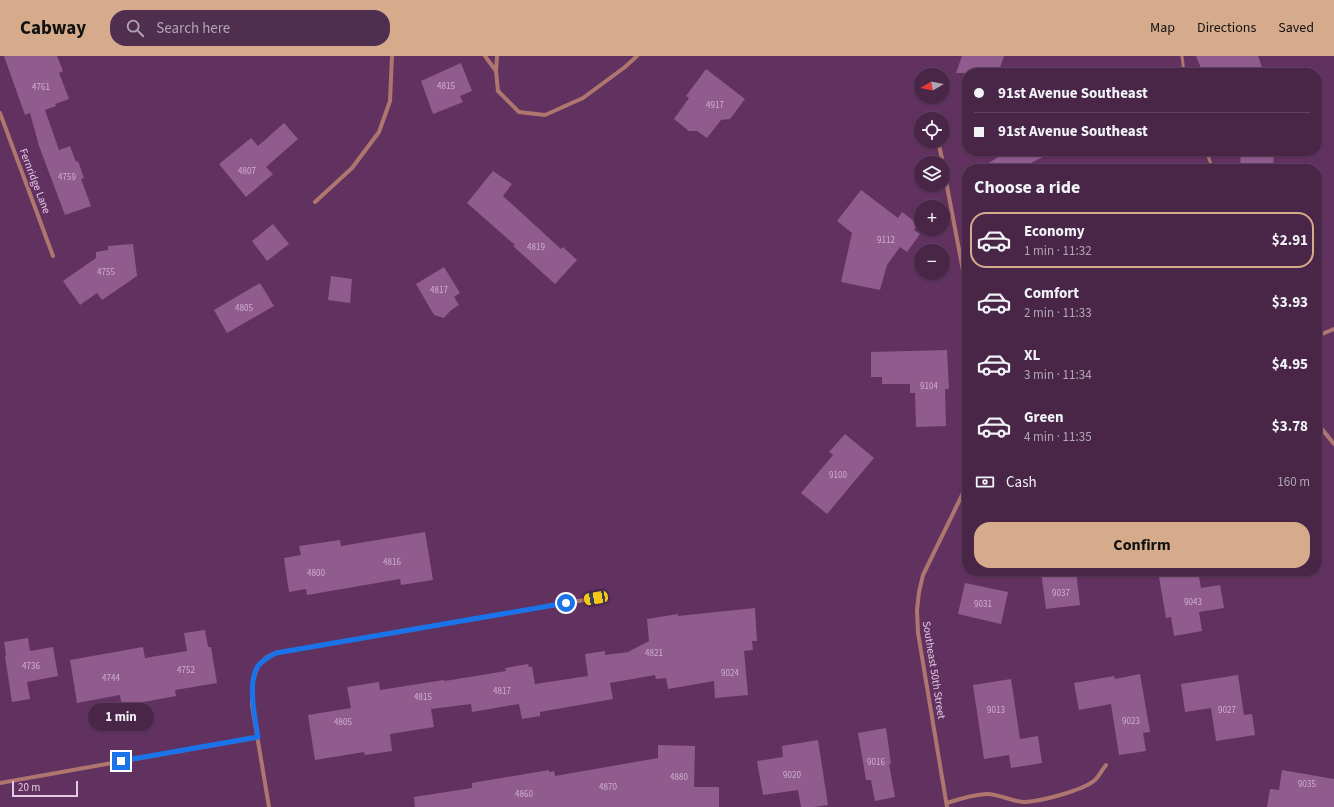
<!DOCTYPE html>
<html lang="en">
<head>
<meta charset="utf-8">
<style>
  :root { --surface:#492648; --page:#502e4f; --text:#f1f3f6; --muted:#b1a5b4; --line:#614360; --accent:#d6ab8b }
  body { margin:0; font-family:"Source Sans 3",sans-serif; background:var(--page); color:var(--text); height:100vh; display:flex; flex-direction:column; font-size:15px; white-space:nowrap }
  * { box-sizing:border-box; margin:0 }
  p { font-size:13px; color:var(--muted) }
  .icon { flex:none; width:22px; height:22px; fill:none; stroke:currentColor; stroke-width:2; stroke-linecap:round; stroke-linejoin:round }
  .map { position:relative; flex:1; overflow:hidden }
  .panel { position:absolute; left:962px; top:108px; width:360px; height:412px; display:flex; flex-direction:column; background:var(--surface); border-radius:16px; box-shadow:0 1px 3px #0004,0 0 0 1px var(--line) }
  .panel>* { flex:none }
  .banner { position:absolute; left:962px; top:12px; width:360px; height:88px; border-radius:16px; box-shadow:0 1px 3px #0004,0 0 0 1px var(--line); display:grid; align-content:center; height:88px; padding:0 12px; background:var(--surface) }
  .needle { width:26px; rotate:260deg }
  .tools { position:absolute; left:914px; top:12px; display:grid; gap:8px }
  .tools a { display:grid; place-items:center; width:36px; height:36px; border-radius:50%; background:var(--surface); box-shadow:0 1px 3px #0004,0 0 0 1px var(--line); font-size:20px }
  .scale { position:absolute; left:12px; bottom:10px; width:66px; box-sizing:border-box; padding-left:4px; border:2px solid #e5c9e3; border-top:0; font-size:11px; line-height:14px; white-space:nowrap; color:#e5c9e3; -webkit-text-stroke:3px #613260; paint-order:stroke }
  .end { position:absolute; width:18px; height:18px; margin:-9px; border:5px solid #1a73e8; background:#fff; box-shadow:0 0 0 2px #fff }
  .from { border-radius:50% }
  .bubble { position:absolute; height:28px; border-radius:14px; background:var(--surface); box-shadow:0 1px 3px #0004,0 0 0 1px var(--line); font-size:13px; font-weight:700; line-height:28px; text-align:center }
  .car { position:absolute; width:12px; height:24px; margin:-12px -6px; border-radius:5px; box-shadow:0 0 3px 1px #0007; background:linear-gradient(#f5c518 24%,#345 0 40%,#f5c518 0 76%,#345 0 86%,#f5c518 0) }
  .banner b { display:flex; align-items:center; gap:14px; height:38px; font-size:15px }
  .banner b+b { border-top:1px solid var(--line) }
  .banner i { width:10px; height:10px; background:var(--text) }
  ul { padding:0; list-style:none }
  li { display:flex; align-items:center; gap:12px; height:56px; margin:0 8px 6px; padding:0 4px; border:2px solid transparent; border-radius:16px }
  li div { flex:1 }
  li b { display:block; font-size:15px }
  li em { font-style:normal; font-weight:700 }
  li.current { border-color:var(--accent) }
  li>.icon { width:36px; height:36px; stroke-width:1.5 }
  h2 { padding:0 12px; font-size:18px; line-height:48px }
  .pay { display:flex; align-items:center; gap:10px; height:44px; padding:0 12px; font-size:15px }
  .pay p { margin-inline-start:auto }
  .cta { display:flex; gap:8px; margin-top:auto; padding:8px 12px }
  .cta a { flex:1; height:46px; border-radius:16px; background:var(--accent); color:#111; font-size:16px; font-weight:700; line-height:46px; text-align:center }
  header { display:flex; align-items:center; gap:24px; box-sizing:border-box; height:56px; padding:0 20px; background:var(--accent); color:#111 }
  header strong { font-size:19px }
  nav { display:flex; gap:22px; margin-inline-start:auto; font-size:14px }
  .search { width:280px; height:36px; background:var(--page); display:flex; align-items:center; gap:10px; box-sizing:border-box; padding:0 14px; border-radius:16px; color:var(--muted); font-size:15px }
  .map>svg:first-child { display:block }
  .building { fill:#8f5c8d }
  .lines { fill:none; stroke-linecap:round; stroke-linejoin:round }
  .lane { stroke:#ae766e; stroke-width:3 }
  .street { stroke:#ae766e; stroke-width:4 }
  .route { stroke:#1a73e8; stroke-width:5 }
  .labels { text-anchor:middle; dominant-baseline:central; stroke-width:3.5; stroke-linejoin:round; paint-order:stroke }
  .number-label { font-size:9px; fill:#d0aece }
  .street-label { font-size:11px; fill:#e5c9e3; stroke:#613260 }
</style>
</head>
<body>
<header>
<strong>Cabway</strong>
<div class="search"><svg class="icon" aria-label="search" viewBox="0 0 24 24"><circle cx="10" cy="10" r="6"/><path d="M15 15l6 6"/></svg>Search here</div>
<nav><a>Map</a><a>Directions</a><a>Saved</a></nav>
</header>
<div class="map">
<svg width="1334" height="751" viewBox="0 0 1334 751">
  <rect width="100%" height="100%" fill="#613260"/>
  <path class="building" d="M 4,0 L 57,0 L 63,15 L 59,17 L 69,43 L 55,48 L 56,50 L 45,54 L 59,94 L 70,90 L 76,106 L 78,105 L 84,122 L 81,123 L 91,150 L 65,159 L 39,90 L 30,57 L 25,59 Z
    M 962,0 L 1004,0 L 998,17 L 956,17 Z
    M 1196,0 L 1258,0 L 1264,17 L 1203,17 Z
    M 461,7 L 472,35 L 460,40 L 463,46 L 433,58 L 421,25 Z
    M 706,13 L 745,43 L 730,63 L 721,64 L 707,82 L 697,75 L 689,75 L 674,63 L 689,42 L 686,40 Z
    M 284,67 L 298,83 L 266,111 L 273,118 L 246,141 L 219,108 L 251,82 L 258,90 Z
    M 1008,95 L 1054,95 L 1031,107 L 1035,113 L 979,113 Z
    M 1241,95 L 1274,95 L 1273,113 L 1240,113 Z
    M 493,115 L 512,128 L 503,140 L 561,193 L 563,191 L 577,204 L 555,228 L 513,190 L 515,189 L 467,147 Z
    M 861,134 L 898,162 L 902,156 L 918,168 L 914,174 L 920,178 L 907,196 L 900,191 L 887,209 L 880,234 L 841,226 L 852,177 L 837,165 Z
    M 273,168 L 289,188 L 267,205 L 252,185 Z
    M 133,188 L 137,220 L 102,244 L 97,237 L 80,249 L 63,225 L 96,202 L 96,196 L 108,194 L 108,190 Z
    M 444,211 L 460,237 L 454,241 L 459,249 L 450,255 L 444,262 L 434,259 L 416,228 Z
    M 331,220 L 352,223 L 350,247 L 328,244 Z
    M 260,227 L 274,250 L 227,277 L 214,254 Z
    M 947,294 L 949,333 L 945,333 L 946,370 L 916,371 L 915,337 L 910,337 L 910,328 L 882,328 L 882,321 L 871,321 L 871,296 Z
    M 845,378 L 874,402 L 827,458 L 801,437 L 833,399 L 829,396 Z
    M 425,476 L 433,524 L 401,529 L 400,523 L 307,539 L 306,533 L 289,536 L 284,502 L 301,499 L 299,490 L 340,484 L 341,490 Z
    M 1041,515 L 1076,515 L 1080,549 L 1046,553 Z
    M 1158,515 L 1198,515 L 1201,532 L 1220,529 L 1224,552 L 1199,556 L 1202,575 L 1174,580 L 1171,561 L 1166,562 Z
    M 965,527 L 1008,536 L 1001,568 L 958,558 Z
    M 755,552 L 757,585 L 752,585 L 753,594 L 744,595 L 748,639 L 715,642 L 714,625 L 668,633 L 666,622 L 656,623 L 655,619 L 610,627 L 613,643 L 540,656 L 540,660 L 522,663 L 519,648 L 472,656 L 471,648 L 431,653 L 434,671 L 390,678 L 392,695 L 365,699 L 364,696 L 315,704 L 308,659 L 351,652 L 347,631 L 379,626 L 380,634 L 444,624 L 445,625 L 506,615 L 505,612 L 528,608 L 529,611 L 532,611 L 535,628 L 588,620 L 585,598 L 605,595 L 605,599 L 628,596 L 649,585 L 647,563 L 678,558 L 678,560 Z
    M 205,574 L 208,591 L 211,591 L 217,627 L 175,634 L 176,640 L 122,650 L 120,639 L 77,647 L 70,604 L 143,591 L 145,602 L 187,595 L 184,577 Z
    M 28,582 L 30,595 L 53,591 L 58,620 L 27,626 L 30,643 L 12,646 L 5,600 L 6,599 L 4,586 Z
    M 1140,618 L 1150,676 L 1143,677 L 1146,695 L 1119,699 L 1111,648 L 1079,654 L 1074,627 L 1114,620 L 1115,623 Z
    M 1238,619 L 1244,659 L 1252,658 L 1255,679 L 1216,685 L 1211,652 L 1185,656 L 1181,628 Z
    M 1011,623 L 1020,683 L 1038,680 L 1042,707 L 1011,712 L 1009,699 L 984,703 L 973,629 Z
    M 886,672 L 891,708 L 889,708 L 895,741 L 875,745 L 871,724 L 866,724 L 858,677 Z
    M 818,684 L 828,749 L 814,751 L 801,751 L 798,734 L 763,739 L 757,705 L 783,701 L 782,690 Z
    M 658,689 L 695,690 L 694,731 L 719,731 L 719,751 L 415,751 L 414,741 L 472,732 L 472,727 L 549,714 L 549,716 L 554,715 L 555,720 L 658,702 Z
    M 1282,714 L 1334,723 L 1334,751 L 1267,751 L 1270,733 L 1279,734 Z"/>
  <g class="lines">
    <path class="lane" d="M 1182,0 L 1184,17
      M 1206,95 L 1211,108"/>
    <path class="street" d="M 485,0 L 496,15
      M 497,0 L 496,15 L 498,35 L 519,56 L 545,59 L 583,42 L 625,11 L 637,0
      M 0,57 L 53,200
      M 938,85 L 943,107
      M 943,109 L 967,236
      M 315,146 L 352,112 L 379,76 L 390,45 L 392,0
      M 1317,280 L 1334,273
      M 1317,367 L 1334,388
      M 0,727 L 258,681
      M 947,747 C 959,743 972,739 986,738 C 997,737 1012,746 1025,746 C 1041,745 1082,735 1095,724 C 1099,720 1102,714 1106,709
      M 269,751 L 252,649 L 253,624 L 258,610 L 267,601 L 276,597 L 596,542
      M 947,751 L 918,577 L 917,554 L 919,536 L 923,519 L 964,435 L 967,417"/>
  </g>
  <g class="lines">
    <path class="route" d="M 121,705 L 258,681 C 255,662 247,626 258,610 C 263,604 270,600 276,597 L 566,547"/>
  </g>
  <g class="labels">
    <g class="number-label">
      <text x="446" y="30">4815</text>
      <text x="41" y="31">4761</text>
      <text x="715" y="49">4917</text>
      <text x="247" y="115">4807</text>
      <text x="67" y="121">4759</text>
      <text x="886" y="184">9112</text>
      <text x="536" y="191">4819</text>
      <text x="106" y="216">4755</text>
      <text x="439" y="234">4817</text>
      <text x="244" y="252">4805</text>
      <text x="929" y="330">9104</text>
      <text x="838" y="419">9100</text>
      <text x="392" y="506">4816</text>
      <text x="316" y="517">4800</text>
      <text x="1061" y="537">9037</text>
      <text x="1193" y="546">9043</text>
      <text x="983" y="548">9031</text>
      <text x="654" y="597">4821</text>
      <text x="31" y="610">4736</text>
      <text x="186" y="614">4752</text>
      <text x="730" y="617">9024</text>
      <text x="111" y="622">4744</text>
      <text x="502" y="635">4817</text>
      <text x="423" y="641">4815</text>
      <text x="996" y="654">9013</text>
      <text x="1227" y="654">9027</text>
      <text x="1131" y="665">9023</text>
      <text x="343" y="666">4805</text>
      <text x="876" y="706">9016</text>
      <text x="792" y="719">9020</text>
      <text x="679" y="721">4880</text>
      <text x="1307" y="728">9035</text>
      <text x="608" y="731">4870</text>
      <text x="524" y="738">4860</text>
    </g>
    <g class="street-label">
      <text transform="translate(35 125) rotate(69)">Fernridge Lane</text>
      <text transform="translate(934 614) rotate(81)">Southeast 50th Street</text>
    </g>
  </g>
</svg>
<div class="tools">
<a><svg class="needle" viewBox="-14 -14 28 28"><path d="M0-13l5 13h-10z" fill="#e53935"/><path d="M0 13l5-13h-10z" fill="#b1a5b4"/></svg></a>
<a><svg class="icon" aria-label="locate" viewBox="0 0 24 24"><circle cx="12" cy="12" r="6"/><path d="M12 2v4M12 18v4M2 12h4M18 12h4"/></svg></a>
<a><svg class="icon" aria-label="layers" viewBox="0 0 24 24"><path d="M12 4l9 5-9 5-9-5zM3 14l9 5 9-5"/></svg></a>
<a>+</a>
<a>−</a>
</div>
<div class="scale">20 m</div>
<i class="end from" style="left:566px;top:547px"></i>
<i class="end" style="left:121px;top:705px"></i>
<div class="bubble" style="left:88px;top:647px;width:66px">1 min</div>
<i class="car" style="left:596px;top:542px;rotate:260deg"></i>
<div class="banner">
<b><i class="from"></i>91st Avenue Southeast</b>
<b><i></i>91st Avenue Southeast</b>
</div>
<section class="panel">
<h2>Choose a ride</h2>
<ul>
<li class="current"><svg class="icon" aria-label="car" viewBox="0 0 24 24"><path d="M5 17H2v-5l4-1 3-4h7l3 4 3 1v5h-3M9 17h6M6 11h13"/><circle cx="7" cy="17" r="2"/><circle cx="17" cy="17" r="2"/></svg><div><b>Economy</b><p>1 min · 11:32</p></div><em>$2.91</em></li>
<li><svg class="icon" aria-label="car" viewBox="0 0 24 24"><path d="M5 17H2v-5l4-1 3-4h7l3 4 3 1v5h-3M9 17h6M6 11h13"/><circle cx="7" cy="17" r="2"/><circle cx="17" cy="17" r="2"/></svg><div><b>Comfort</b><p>2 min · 11:33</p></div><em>$3.93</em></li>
<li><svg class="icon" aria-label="car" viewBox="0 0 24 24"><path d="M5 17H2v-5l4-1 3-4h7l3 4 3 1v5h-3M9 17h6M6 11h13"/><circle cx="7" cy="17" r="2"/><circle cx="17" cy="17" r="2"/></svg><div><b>XL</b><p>3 min · 11:34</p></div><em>$4.95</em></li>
<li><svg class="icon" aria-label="car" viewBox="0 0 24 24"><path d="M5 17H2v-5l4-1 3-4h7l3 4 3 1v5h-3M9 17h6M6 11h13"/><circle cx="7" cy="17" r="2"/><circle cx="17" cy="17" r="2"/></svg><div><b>Green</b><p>4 min · 11:35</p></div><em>$3.78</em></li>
</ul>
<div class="pay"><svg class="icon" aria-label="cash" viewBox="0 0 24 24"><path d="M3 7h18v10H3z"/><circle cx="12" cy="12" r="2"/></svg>Cash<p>160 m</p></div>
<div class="cta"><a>Confirm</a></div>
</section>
</div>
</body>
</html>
